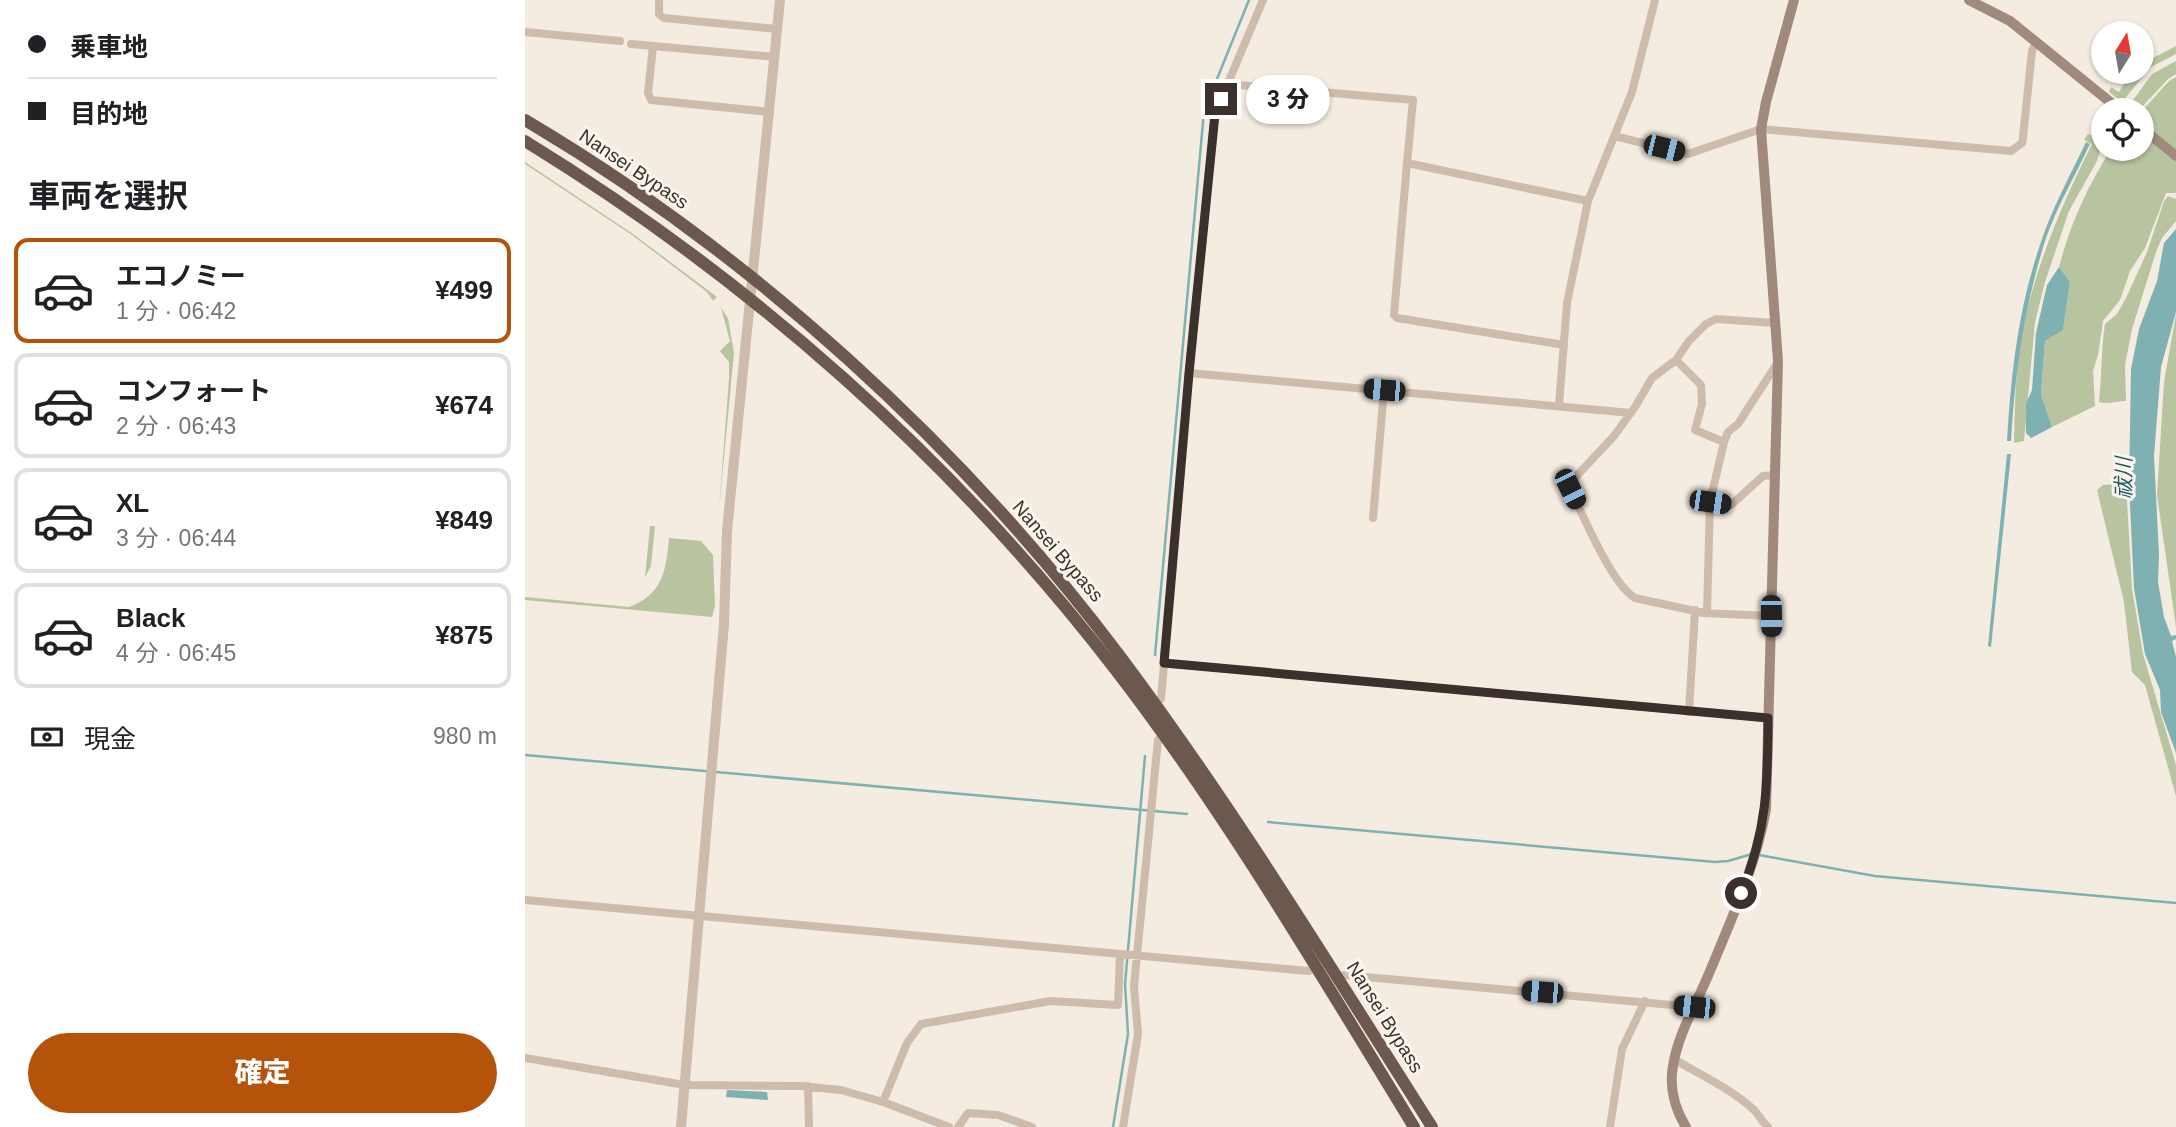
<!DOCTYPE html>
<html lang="ja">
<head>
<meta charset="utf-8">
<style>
  :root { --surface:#fff; --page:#f2f2f2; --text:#202124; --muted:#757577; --line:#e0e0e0; --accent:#b45309 }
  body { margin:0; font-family:Helvetica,"Noto Sans JP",sans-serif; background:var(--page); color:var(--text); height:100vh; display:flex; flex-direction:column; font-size:26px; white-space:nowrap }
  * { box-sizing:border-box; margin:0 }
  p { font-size:23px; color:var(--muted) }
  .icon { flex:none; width:38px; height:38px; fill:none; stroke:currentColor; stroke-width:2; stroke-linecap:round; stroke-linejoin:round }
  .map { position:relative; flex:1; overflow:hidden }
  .panel { display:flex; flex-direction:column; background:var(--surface); width:525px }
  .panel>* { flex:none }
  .hud { display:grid; align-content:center; height:154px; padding:0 28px; background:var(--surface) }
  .needle { width:46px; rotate:11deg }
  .tools { position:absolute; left:1566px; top:21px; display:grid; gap:14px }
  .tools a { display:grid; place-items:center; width:63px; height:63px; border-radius:50%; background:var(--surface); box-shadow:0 2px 5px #0004; font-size:35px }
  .end { position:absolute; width:32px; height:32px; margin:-16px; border:9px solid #3b302b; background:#fff; box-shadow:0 0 0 4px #fff }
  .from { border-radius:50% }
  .bubble { position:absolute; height:49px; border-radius:24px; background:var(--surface); box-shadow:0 2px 5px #0004; font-size:23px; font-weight:800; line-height:49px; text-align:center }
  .car { position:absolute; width:21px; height:42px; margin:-21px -10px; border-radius:9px; box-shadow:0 0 5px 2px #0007; background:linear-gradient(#222 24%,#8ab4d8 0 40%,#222 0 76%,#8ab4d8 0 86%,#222 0) }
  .hud b { display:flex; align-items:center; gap:24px; height:66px; font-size:26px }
  .hud b+b { border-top:2px solid var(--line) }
  .hud i { width:18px; height:18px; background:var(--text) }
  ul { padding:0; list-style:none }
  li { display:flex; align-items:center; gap:21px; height:105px; margin:0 14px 10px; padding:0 14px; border:4px solid var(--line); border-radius:14px }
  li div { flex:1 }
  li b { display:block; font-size:26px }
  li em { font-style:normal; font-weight:800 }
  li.current { border-color:var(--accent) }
  li>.icon { width:63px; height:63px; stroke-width:1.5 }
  h2 { padding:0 28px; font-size:32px; line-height:84px }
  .pay { display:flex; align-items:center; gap:18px; height:77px; padding:0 28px; font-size:26px }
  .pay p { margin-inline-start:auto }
  .cta { display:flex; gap:14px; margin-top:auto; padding:14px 28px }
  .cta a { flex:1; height:80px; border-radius:42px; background:var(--accent); color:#fff; font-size:28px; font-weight:800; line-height:80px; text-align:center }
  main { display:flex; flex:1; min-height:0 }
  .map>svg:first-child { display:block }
  .green { fill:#b8c4a0 }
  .water { fill:#7fb0b2 }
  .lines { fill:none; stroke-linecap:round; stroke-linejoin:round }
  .stream { stroke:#7fb0b2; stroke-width:2.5 }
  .minor { stroke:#cdbbac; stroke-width:8 }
  .tertiary { stroke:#cdbbac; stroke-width:10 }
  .secondary { stroke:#a18a7d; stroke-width:10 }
  .trunk { stroke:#6c584f; stroke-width:12 }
  .route { stroke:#3b302b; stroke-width:9 }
  .labels { text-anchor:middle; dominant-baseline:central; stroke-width:6; stroke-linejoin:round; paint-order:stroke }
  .street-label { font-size:19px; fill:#3b302b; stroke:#fbf5ee }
  .water-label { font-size:21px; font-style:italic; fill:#1f5a5e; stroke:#fbf5ee }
</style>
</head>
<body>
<main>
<section class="panel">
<div class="hud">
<b><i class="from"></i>乗車地</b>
<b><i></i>目的地</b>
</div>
<h2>車両を選択</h2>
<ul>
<li class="current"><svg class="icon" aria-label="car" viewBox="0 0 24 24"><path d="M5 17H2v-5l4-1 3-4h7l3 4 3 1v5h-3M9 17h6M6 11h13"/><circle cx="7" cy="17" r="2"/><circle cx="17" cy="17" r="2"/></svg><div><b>エコノミー</b><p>1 分 · 06:42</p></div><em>¥499</em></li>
<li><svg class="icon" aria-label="car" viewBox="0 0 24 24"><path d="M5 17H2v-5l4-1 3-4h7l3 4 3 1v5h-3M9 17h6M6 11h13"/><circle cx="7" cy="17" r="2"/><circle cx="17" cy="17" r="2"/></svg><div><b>コンフォート</b><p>2 分 · 06:43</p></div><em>¥674</em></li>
<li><svg class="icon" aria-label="car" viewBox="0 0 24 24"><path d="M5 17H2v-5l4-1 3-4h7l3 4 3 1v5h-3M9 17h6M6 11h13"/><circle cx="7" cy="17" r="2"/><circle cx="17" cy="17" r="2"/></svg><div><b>XL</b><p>3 分 · 06:44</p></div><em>¥849</em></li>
<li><svg class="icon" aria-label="car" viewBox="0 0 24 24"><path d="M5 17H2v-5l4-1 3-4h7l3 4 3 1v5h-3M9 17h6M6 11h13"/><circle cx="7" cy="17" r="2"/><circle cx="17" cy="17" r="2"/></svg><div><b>Black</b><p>4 分 · 06:45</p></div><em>¥875</em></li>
</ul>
<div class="pay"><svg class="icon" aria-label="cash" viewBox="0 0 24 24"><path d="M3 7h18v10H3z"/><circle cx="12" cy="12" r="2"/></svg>現金<p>980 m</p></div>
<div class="cta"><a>確定</a></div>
</section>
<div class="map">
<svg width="1651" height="1127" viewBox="0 0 1651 1127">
  <rect width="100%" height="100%" fill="#f4ebe1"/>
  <path class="green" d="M 1651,46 L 1651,54 L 1626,67 L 1597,102 L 1584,92 L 1586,87 L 1594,92 L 1606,72 L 1617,72 L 1617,64 Z
    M 1651,61 L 1651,74 L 1643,79 L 1617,107 L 1613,110 L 1607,110 L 1603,107 L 1627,74 Z
    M 1651,77 L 1651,193 L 1641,193 L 1620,248 L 1605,271 L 1595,300 L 1578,321 L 1573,355 L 1568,371 L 1570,406 L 1527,427 L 1516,395 L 1520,341 L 1538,330 L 1545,282 L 1534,267 C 1546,222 1562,188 1586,149 L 1617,149 L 1617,111 L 1644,81 Z
    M 1563,134 L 1578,140 L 1572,161 L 1544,211 L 1520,282 L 1510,322 L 1499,441 L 1489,443 C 1490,410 1490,378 1495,346 C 1506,276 1535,208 1567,144 L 1559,140 Z
    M 0,162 L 108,234 L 192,297 L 188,301 L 182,292 L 107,235 L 0,164 Z
    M 1643,196 L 1651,199 L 1651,221 L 1637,238 L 1631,252 L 1607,329 L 1600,365 L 1601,401 C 1592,401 1582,405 1574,402 C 1577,376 1576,350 1580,324 L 1592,314 L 1602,296 L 1622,252 L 1639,201 Z
    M 196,308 L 203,318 L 209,353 L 194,510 L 204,378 L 204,362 L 195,351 L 205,341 Z
    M 1651,314 L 1651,627 L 1632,495 L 1639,382 Z
    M 1601,483 L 1607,589 L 1618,654 L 1651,765 L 1651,796 L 1620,685 L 1607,672 L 1599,602 L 1572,490 L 1578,485 Z
    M 125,526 L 130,526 L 126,566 L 120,577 Z
    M 144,538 L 176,541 L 188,555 L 190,606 L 187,617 L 0,600 L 0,597 L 104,607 C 138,594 141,571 144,538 Z"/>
  <path class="water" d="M 1561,142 L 1565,144 C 1550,176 1531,208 1520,241 C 1499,308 1490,372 1486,441 L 1482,441 C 1486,374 1493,309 1515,245 C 1526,210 1545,176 1561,142 Z
    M 1651,229 L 1651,312 L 1636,367 L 1629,456 L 1634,554 L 1633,582 L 1639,617 L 1646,636 L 1651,635 L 1651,639 L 1647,641 L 1651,657 L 1651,753 L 1636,712 L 1635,690 L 1620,654 L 1609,588 L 1604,484 L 1606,369 L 1614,329 L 1632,281 L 1639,243 Z
    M 1534,267 L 1545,282 L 1538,330 L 1520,341 L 1516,395 L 1527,427 L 1506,438 L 1501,433 L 1501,404 L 1507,390 L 1511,333 L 1522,285 Z
    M 1482,454 L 1486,454 L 1466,647 L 1463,646 Z
    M 202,1090 L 242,1092 L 243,1100 L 201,1097 Z"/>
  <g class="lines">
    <path class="stream" d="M 630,655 L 679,111 L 724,0
      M 0,755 L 662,814
      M 743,822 L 1190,862 L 1203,861 L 1227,854
      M 1234,855 L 1350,876 L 1651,903
      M 588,1127 L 603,1034 L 600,984 L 620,756"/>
    <path class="minor" d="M 134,0 L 134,14 L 139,18 L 252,29
      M 0,32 L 95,41
      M 106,44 L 128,46
      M 703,84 L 888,100 L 882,163 L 1063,201
      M 245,112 L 126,100 L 123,93 L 128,46 L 250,57
      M 1089,136 L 1163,154 L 1236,129 L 1486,151 L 1497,143 L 1498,137 L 1507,51 L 1511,42
      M 882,163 L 869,315 L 872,318 L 1039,345
      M 1151,360 L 1176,385 L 1177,404 L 1170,430 L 1199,442
      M 664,373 L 1106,413
      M 1034,405 L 1042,303 L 1063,201 L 1107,92 L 1130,0
      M 1249,475 L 1238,476 L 1206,505 L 1185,502 L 1199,442 L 1203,432 L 1213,424 L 1253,362
      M 848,518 L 859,390
      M 1182,613 L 1185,502
      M 1246,616 L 1179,613 L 1110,598 C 1087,585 1058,515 1045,489 L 1045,483 L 1089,436 L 1110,407 L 1127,378 L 1151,360 L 1164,341 L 1181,324 L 1191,319 L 1250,323
      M 639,663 L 1243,718
      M 636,699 L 664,373 L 690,114 L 738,0
      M 1164,712 L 1170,610
      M 0,900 L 784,971
      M 819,975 L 1169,1007
      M 0,1058 L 160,1085 L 276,1086 L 316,1090 L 358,1102 L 424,1127
      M 1149,1059 C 1175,1075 1207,1089 1229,1110 C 1235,1116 1237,1122 1243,1127
      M 283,1086 L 284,1127
      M 358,1102 L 382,1043 L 396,1024 L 525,1001 L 593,1005 L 595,954
      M 433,1127 L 443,1113 L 473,1115 L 507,1127
      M 598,1127 L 613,1034 L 609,986 L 633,740
      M 1085,1127 L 1097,1049 L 1120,1001"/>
    <path class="tertiary" d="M 156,1127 L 199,624 L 202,531 L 255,0"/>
    <path class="secondary" d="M 1444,0 L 1485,21 L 1595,110
      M 1617,128 L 1651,156
      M 1161,1127 C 1150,1109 1144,1087 1148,1066 C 1153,1033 1173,1001 1185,971 C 1207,918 1231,865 1241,809 L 1253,361 L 1236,129 L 1241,102 L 1269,0"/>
    <path class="trunk" d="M 0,120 C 228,255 436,445 595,656 C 708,807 806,968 907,1127
      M 0,141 C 225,279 429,460 590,669 C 701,813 794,972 889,1127"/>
  </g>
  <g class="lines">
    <path class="route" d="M 696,99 L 690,114 L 664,373 L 639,663 L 1243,718 C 1243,783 1242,832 1216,893"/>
  </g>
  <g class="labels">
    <g class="street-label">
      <text transform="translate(109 169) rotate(34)">Nansei Bypass</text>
      <text transform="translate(533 551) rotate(49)">Nansei Bypass</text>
      <text transform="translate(860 1017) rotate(58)">Nansei Bypass</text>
    </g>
    <g class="water-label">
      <text transform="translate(1598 478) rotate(-90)">祓川</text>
    </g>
  </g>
</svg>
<div class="tools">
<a><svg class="needle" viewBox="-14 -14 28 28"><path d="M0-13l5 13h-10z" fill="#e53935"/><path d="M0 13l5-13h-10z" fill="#757577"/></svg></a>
<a><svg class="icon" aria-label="locate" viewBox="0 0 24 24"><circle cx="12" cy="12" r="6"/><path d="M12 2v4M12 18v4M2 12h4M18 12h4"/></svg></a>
</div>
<i class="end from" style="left:1216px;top:893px"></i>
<i class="end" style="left:696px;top:99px"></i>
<div class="bubble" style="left:721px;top:75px;width:84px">3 分</div>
<i class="car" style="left:1139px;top:148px;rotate:104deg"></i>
<i class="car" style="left:859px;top:390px;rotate:275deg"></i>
<i class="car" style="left:1045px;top:489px;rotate:154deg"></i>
<i class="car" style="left:1185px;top:502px;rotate:98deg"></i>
<i class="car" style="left:1246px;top:616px;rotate:179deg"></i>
<i class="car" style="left:1017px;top:992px;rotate:275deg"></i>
<i class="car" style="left:1169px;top:1007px;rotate:276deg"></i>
</div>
</main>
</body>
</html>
